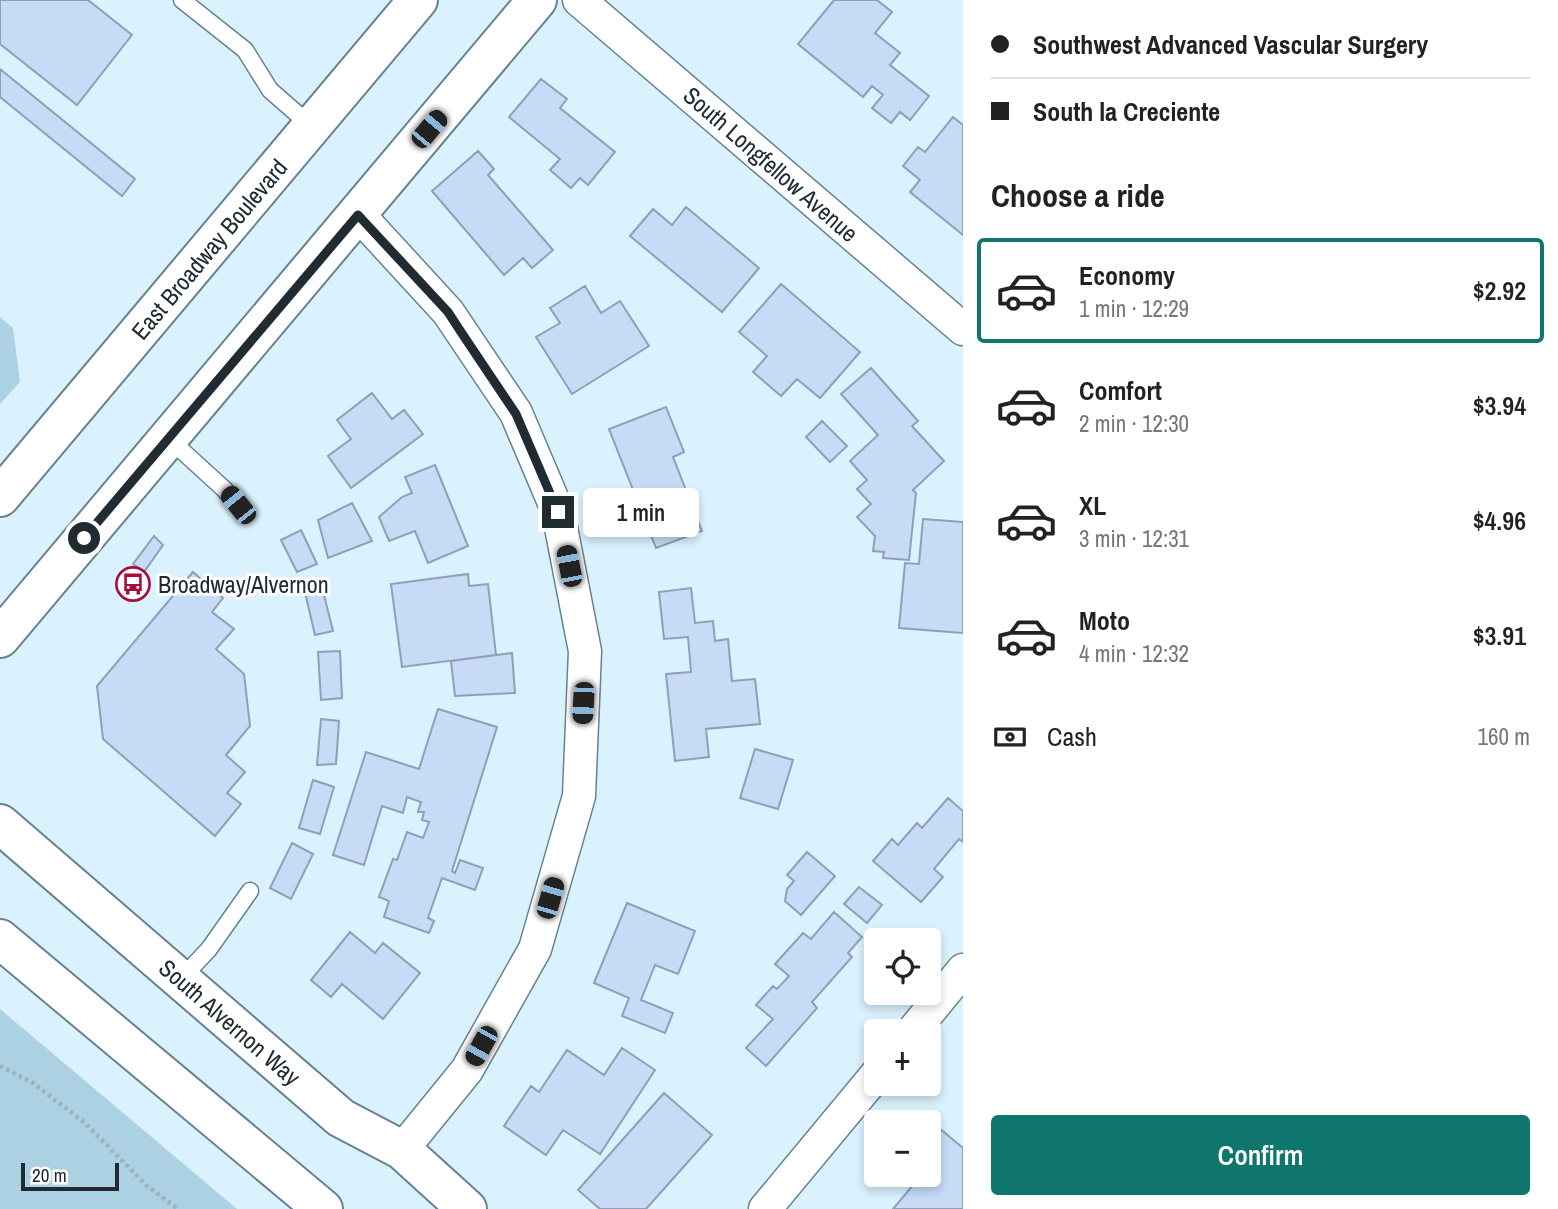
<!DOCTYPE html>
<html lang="en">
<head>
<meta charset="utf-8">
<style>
  :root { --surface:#fff; --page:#f6f6f6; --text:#222; --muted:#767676; --line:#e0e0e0; --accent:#0f766e }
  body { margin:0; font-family:"Archivo Narrow",sans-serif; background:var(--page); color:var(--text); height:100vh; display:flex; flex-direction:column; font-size:26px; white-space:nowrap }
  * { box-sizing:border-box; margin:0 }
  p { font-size:23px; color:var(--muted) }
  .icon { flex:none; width:38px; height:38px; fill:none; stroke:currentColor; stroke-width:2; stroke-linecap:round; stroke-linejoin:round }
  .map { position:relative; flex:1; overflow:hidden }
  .side { display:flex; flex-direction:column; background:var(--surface); width:595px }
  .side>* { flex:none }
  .guide { display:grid; align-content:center; height:154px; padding:0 28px; background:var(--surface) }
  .buttons { position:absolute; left:864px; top:928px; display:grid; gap:14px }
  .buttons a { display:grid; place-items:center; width:77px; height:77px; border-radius:7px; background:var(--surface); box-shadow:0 4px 10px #0003; font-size:35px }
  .scale { position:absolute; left:21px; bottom:18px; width:98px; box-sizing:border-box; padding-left:7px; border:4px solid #212c32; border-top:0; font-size:19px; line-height:24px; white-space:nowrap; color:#212c32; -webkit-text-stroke:5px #fff; paint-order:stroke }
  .end { position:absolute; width:32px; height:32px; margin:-16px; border:9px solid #212c32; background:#fff; box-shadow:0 0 0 4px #fff }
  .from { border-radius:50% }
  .bubble { position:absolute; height:49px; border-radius:7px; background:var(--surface); box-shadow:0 4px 10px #0003; font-size:23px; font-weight:600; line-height:49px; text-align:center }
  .car { position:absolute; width:21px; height:42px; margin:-21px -10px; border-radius:9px; box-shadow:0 0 5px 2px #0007; background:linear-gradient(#222 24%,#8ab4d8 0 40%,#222 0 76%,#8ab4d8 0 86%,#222 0) }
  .guide b { display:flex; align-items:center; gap:24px; height:66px; font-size:26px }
  .guide b+b { border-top:2px solid var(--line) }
  .guide i { width:18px; height:18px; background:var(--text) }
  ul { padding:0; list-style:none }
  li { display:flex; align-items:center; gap:21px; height:105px; margin:0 14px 10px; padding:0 14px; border:4px solid transparent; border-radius:7px }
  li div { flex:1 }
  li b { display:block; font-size:26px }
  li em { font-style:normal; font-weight:600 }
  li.current { border-color:var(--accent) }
  li>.icon { width:63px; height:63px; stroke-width:1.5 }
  h2 { padding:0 28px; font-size:32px; line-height:84px }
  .pay { display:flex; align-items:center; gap:18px; height:77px; padding:0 28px; font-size:26px }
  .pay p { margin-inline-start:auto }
  .button { display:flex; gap:14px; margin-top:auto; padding:14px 28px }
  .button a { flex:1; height:80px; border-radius:7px; background:var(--accent); color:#fff; font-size:28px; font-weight:600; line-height:80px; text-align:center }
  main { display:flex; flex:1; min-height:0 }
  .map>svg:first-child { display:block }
  .green { fill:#abd1e3 }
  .building { fill:#c7dbf7; stroke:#8f9fb5; stroke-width:2 }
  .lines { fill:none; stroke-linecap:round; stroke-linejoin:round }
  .service-casing { stroke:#67828f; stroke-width:19 }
  .minor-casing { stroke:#67828f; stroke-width:35 }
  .primary-casing { stroke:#67828f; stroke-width:42 }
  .path { stroke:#9eb2bc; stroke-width:4.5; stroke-dasharray:3.5 3.5; stroke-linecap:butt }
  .service { stroke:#fff; stroke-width:16 }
  .minor { stroke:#fff; stroke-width:32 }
  .primary { stroke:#fff; stroke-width:38 }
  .route { stroke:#212c32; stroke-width:9 }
  .labels { text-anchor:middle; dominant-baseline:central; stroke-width:6; stroke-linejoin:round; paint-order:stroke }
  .street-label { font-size:24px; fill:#212c32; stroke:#fff }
  .poi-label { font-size:24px; fill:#212c32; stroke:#fff; text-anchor:start }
</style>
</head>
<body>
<main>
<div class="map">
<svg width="963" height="1209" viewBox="0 0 963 1209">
  <rect width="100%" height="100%" fill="#daf2fe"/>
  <path class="green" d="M 0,317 L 13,328 L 20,382 L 0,404 Z
    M 0,1009 L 237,1209 L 0,1209 Z"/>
  <path class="building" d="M 0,0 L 88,0 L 132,35 L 77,105 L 0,44 Z
    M 834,0 L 877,0 L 892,12 L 875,33 L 900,53 L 890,65 L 929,96 L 910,120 L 900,112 L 891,123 L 872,108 L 883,95 L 872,86 L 863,97 L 798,44 Z
    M 0,69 L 135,179 L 122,196 L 0,97 Z
    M 541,79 L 567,99 L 560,108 L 615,152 L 588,185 L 580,178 L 571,188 L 550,170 L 560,159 L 509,117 Z
    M 953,117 L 963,125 L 963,235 L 910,192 L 920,180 L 903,166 L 918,147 L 925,152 Z
    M 478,151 L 494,169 L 488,175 L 553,250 L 532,268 L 523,258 L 504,275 L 432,191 Z
    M 686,207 L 759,268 L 722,312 L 630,236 L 653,209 L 672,225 Z
    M 781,284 L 860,352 L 820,398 L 797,379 L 781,396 L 753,372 L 767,356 L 739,332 Z
    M 585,286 L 601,313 L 620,301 L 649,346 L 572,394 L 536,337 L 560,323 L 550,308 Z
    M 871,368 L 918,421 L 912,426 L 944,461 L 913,490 L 916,493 L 909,560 L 883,558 L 884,552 L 873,551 L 875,536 L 857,517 L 871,504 L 857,489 L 867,480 L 850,461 L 878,435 L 841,394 Z
    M 372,393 L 392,419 L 404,410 L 423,434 L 351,488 L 328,456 L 351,439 L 337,420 Z
    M 666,407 L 684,452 L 673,457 L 702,531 L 656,548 L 609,429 Z
    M 822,421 L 847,446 L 830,462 L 806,437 Z
    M 435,465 L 468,546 L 428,563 L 415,531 L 389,541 L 379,517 L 402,497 L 412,493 L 405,477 Z
    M 352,503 L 372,541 L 328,558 L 318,520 Z
    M 923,519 L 963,522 L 963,633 L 899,628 L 905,563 L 919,564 Z
    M 301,530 L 317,564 L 297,572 L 281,540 Z
    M 154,536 L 163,545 L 144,572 L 133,564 Z
    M 193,572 L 223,598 L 212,612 L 234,629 L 216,649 L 244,674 L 250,726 L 226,755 L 245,772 L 227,793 L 241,804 L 215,836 L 103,739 L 97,686 Z
    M 468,574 L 469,586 L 488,584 L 496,655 L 402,667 L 391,584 Z
    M 321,583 L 333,631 L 315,635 L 304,588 Z
    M 691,588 L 695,623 L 713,621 L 715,641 L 728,639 L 732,681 L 755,679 L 760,724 L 706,729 L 709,757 L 675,761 L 666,674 L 691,672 L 688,637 L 664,639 L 659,592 Z
    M 340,651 L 342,698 L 321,700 L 318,652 Z
    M 512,653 L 515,693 L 455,696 L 451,661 Z
    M 438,709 L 497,727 L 452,871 L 455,873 L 460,860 L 483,868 L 475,890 L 442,878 L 428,918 L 434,921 L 429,933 L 384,917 L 389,901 L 379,897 L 393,859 L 397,860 L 407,832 L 423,838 L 429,822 L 422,820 L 424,812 L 418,812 L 421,802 L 407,797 L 403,813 L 382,806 L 364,865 L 333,855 L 366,752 L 419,769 Z
    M 321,719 L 339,721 L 336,764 L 317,765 Z
    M 755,749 L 793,760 L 778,809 L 740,798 Z
    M 313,780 L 334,787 L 320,834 L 299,828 Z
    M 948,798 L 963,811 L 963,842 L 959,839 L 934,869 L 943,877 L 921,902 L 873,861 L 892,839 L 898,845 L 917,823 L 922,828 Z
    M 292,843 L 313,854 L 291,899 L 270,888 Z
    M 807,852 L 835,876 L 801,915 L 785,901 L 787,889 L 794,881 L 787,875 Z
    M 859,887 L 882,905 L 867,923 L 844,904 Z
    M 627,903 L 695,931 L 678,974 L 655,965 L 641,1000 L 673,1013 L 665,1033 L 622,1016 L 629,998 L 594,983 Z
    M 834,912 L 862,937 L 848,953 L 852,957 L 812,1002 L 817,1008 L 766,1066 L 746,1048 L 773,1019 L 756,1005 L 773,986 L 777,989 L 789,976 L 775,964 L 803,933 L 811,939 Z
    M 350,932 L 375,953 L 383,943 L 420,973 L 383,1019 L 342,984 L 331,997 L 311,980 Z
    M 622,1048 L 655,1070 L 600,1154 L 563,1130 L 546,1155 L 504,1126 L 531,1086 L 539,1092 L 567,1050 L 604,1075 Z
    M 664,1093 L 712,1135 L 646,1209 L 600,1209 L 578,1190 Z
    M 939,1128 L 963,1148 L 963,1209 L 893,1209 L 914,1184 L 903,1174 L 929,1174 L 929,1139 Z"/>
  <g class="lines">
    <g class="service-casing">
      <path id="service" d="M 182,0 L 245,50 L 270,90 L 311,126
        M 168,438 L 224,489 L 238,505
        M 180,980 L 209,949 L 250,891"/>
    </g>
    <g class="minor-casing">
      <path id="minor" d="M 579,0 L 963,329
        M 358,214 L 448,312 L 516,413 L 558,512 L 585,651 L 579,796 L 535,949 L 467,1070 L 402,1150
        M 913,1031 L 963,970
        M 765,1209 L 877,1074"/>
    </g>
    <g class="primary-casing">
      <path id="primary" d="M 0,497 L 418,0
        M 0,638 L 537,0
        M 0,824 L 341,1118 L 402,1150 L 467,1209
        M 0,939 L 323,1209"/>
    </g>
    <path class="path" d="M 0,1066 L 33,1083 L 85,1123 L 146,1185 L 178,1209"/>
    <use href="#service" class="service"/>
    <use href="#minor" class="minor"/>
    <use href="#primary" class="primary"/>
  </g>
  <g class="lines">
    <path class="route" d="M 84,538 L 358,215 L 448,312 L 461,332 L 516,414 L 558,512"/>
  </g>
  <defs>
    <g id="bus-ring" transform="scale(1.75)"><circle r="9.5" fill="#fff" stroke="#a60d3b" stroke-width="1.5"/><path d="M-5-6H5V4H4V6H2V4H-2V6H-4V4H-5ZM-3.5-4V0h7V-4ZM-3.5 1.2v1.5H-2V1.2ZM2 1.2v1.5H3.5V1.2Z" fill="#a60d3b"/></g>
  </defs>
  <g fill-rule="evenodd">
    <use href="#bus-ring" x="133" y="584"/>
  </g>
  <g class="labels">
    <g class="street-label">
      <text transform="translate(771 164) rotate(41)">South Longfellow Avenue</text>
      <text transform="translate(209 249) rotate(-50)">East Broadway Boulevard</text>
      <text transform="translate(230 1022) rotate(41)">South Alvernon Way</text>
    </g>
    <g class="poi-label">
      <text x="158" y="584">Broadway/Alvernon</text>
    </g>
  </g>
</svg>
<div class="buttons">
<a><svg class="icon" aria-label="locate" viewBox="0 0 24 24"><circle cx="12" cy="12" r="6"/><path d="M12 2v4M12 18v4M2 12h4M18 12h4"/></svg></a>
<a>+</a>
<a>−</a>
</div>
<div class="scale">20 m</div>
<i class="end from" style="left:84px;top:538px"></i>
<i class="end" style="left:558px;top:512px"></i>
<div class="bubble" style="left:583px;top:488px;width:116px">1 min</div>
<i class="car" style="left:429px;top:129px;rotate:40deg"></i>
<i class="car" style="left:238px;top:505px;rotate:321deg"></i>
<i class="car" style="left:569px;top:566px;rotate:349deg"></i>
<i class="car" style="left:583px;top:703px;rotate:183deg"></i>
<i class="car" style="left:550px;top:898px;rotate:16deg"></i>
<i class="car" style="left:481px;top:1046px;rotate:209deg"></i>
</div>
<section class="side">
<div class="guide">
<b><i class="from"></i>Southwest Advanced Vascular Surgery</b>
<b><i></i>South la Creciente</b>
</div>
<h2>Choose a ride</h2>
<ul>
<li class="current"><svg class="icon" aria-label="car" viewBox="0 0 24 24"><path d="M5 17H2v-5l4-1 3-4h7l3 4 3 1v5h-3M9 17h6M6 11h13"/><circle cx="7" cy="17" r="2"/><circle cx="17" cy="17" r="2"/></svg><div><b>Economy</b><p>1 min · 12:29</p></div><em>$2.92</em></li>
<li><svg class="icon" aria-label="car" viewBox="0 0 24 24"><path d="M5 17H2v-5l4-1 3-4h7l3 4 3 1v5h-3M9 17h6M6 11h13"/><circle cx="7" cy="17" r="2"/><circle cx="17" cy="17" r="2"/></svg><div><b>Comfort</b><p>2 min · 12:30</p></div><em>$3.94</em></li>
<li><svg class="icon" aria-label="car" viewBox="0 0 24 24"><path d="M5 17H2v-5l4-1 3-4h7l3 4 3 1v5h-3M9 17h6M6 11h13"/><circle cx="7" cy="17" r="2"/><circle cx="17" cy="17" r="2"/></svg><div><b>XL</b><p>3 min · 12:31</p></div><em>$4.96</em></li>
<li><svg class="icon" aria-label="car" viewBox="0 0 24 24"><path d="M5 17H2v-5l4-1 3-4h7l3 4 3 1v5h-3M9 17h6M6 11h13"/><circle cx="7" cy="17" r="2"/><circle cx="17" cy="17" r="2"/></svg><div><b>Moto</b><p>4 min · 12:32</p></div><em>$3.91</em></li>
</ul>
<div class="pay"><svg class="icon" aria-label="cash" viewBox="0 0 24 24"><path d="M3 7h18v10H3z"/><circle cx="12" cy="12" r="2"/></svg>Cash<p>160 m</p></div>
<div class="button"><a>Confirm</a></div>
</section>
</main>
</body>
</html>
